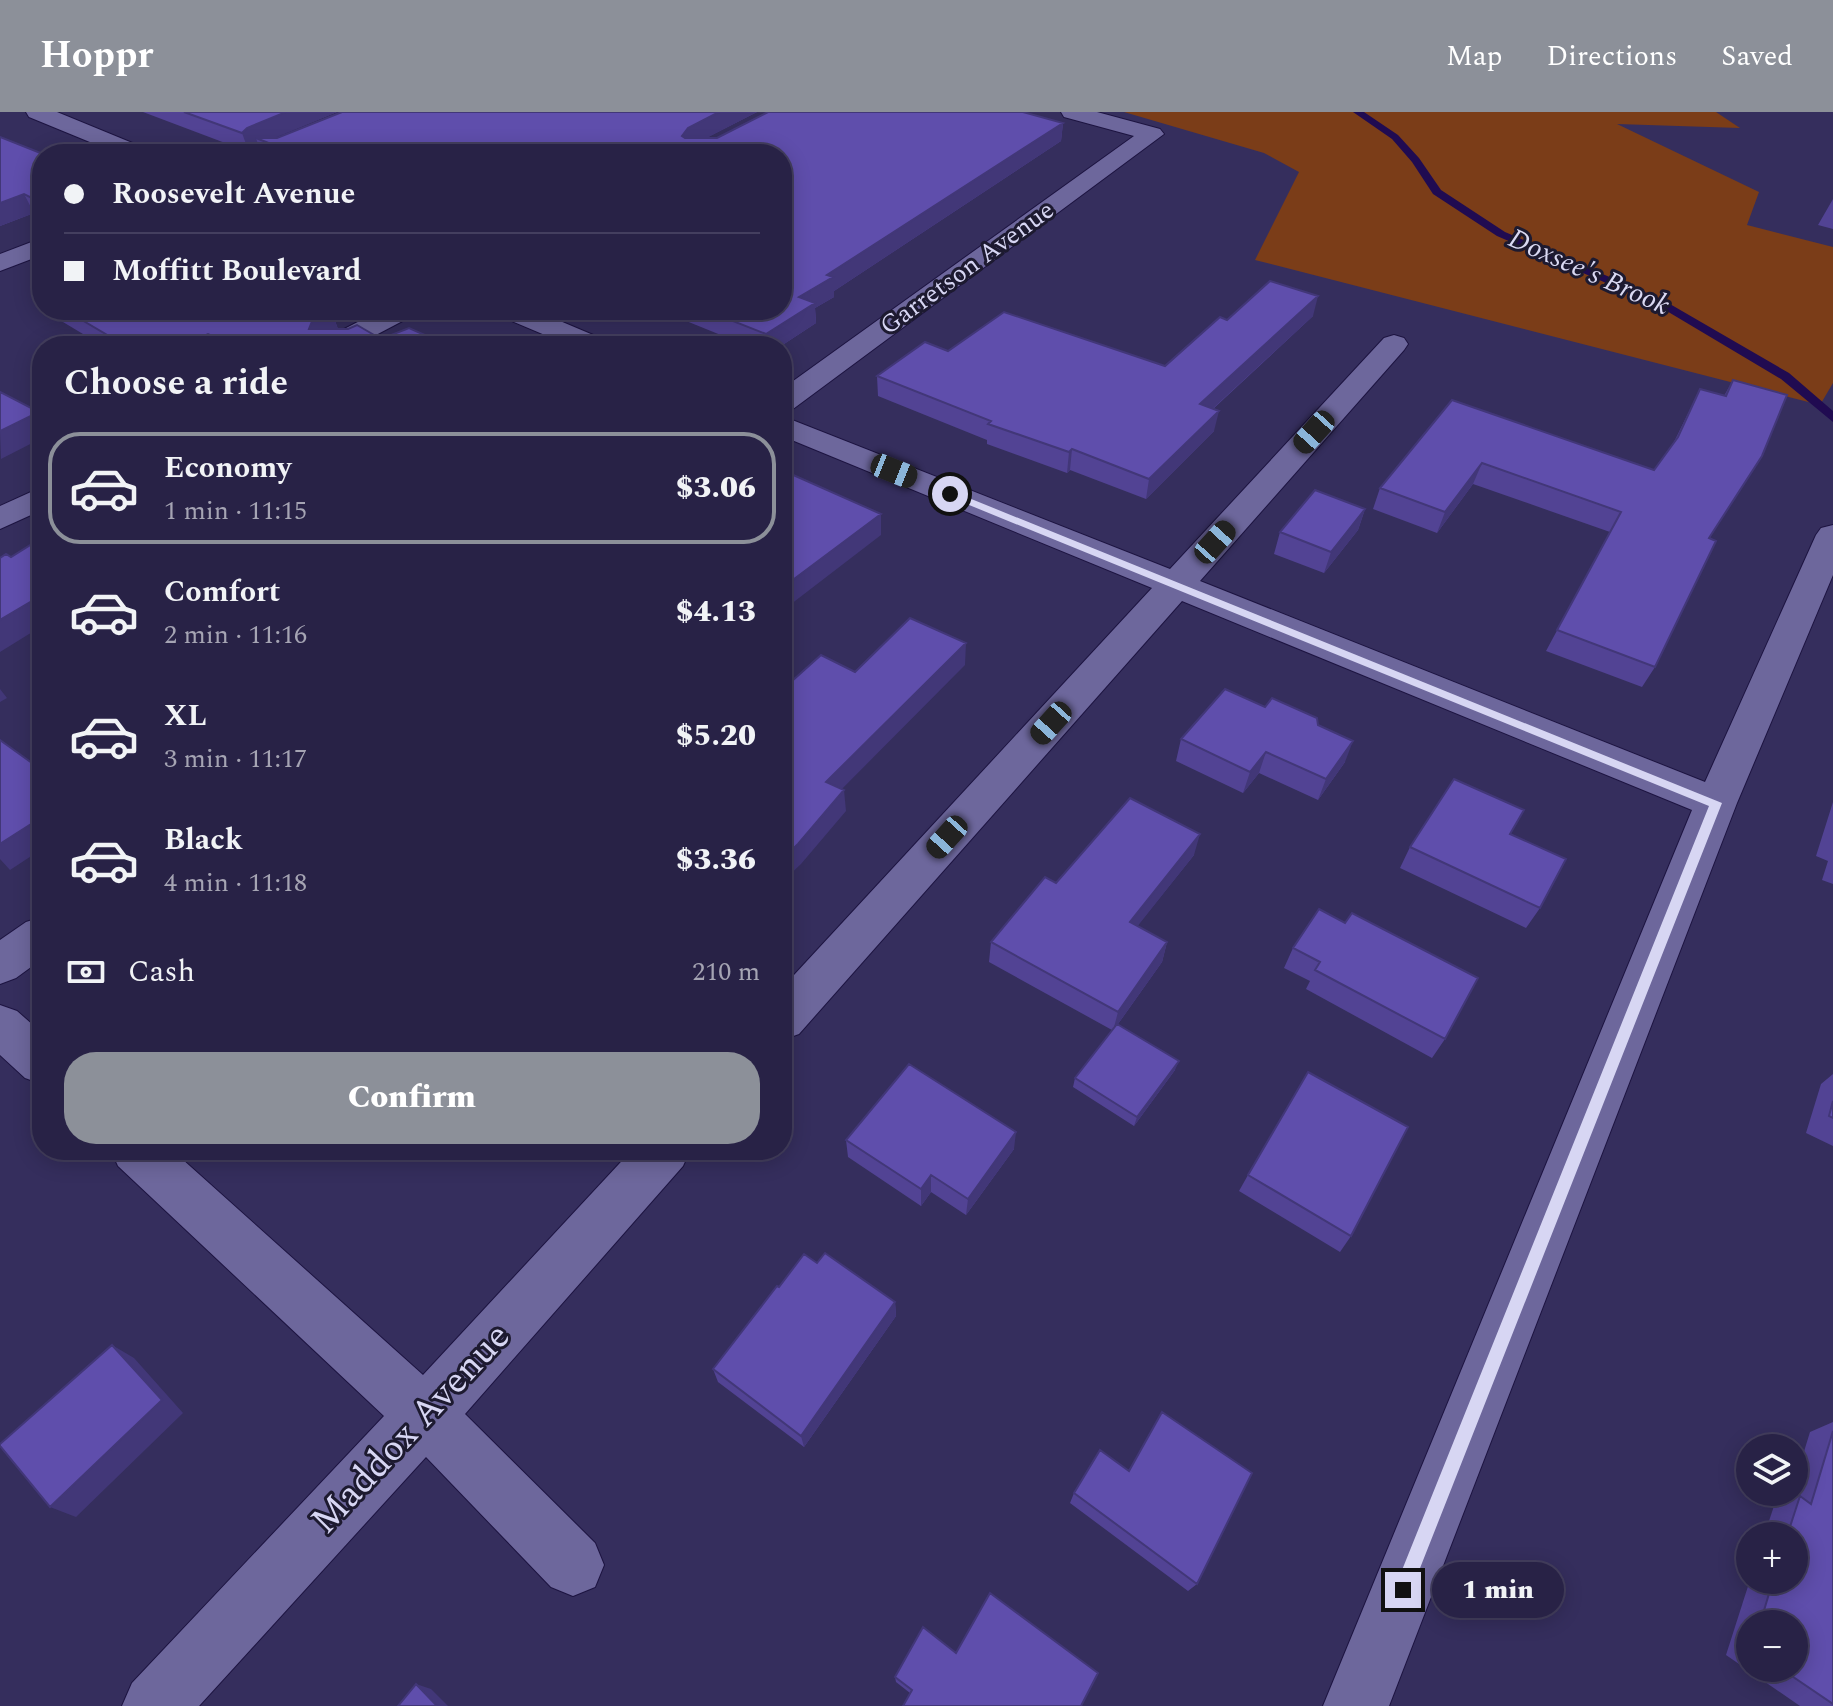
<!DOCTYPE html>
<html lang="en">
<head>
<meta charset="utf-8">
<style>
  :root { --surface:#282246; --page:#342f51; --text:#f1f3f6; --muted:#a5a4b3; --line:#443f5f; --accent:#8c9099 }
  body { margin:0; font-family:Spectral,serif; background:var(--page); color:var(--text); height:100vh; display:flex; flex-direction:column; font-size:30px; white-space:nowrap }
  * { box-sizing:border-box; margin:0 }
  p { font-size:26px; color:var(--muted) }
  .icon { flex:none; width:44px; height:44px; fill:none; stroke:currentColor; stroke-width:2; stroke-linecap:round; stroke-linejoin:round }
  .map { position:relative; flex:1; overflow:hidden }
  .details { position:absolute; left:32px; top:224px; width:760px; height:824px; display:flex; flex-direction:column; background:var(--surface); border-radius:32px; box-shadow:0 4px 20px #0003,0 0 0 2px var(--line) }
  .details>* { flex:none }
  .hud { position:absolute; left:32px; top:32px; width:760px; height:176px; border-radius:32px; box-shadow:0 4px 20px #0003,0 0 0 2px var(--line); display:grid; align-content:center; height:176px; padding:0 32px; background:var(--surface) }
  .fabs { position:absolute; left:1736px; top:1322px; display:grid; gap:16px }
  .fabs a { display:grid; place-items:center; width:72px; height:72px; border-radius:50%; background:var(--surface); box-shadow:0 4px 20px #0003,0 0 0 2px var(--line); font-size:40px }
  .end { position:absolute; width:36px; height:36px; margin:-18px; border:10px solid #d7d6f3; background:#111; box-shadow:0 0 0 4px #111 }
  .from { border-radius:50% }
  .bubble { position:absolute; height:56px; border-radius:28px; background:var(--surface); box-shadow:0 4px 20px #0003,0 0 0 2px var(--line); font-size:26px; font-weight:800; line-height:56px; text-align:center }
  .car { position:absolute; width:24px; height:48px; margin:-24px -12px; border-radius:10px; box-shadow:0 0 6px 2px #0007; background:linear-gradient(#222 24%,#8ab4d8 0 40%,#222 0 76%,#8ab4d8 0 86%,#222 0) }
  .hud b { display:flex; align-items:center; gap:28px; height:76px; font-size:30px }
  .hud b+b { border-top:2px solid var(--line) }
  .hud i { width:20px; height:20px; background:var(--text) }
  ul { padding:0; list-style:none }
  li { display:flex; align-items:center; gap:24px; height:112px; margin:0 16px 12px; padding:0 16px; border:4px solid transparent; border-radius:32px }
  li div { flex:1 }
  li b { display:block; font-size:30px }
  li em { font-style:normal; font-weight:800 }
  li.on { border-color:var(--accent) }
  li>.icon { width:72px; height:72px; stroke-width:1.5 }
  h2 { padding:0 32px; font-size:36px; line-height:96px }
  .pay { display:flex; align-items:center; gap:20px; height:88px; padding:0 32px; font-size:30px }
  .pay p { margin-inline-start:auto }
  .primary-button { display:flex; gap:16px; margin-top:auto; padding:16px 32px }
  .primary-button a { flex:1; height:92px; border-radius:32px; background:var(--accent); color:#fff; font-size:32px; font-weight:800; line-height:92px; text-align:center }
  header { display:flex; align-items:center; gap:48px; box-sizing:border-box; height:112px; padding:0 40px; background:var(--accent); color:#fff }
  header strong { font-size:38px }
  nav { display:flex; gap:44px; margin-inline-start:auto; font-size:28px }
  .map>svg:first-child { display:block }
  .green { fill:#7b3d18 }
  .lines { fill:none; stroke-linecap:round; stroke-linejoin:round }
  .stream { fill:#200b51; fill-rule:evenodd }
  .minor-casing { stroke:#1d1441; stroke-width:2 }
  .minor { fill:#6d679c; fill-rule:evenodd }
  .wall { fill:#524394; fill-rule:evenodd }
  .shaded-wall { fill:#423778 }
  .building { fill:#5f4eac; stroke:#423778; stroke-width:2 }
  .route { fill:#d7d6f3 }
  .labels { text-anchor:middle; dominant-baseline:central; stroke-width:6; stroke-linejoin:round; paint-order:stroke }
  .far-street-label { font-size:26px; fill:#d7d6f3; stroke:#1d1a30 }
  .far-water-label { font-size:28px; font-style:italic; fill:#dad9f2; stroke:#1d1a30 }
  .near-street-label { font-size:38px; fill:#d7d6f3; stroke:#1d1a30 }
</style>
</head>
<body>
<header>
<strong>Hoppr</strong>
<nav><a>Map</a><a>Directions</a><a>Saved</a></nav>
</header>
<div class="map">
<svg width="1833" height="1594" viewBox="0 0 1833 1594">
  <rect width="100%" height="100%" fill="#352e5d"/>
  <path class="green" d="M 1124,0 L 1716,0 L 1740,16 L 1617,12 L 1759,80 L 1747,113 L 1833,135 L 1833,271 L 1820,293 L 1255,148 L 1299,60 L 1264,41 Z"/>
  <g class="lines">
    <path class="stream" d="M 1353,0 L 1364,0 L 1398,23 L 1419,46 L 1441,78 L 1505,120 L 1663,188 L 1789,261 L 1833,299 L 1833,310 L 1781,267 L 1655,192 L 1497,124 L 1433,82 L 1412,50 L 1392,27 Z"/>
    <g class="minor-casing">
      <path id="minor" d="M 26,0 L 57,0 L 147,37 L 151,42 L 119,42 L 29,5 Z
        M 1061,0 L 1097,0 L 1160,17 L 1164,22 L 793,297 L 782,300 L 782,277 L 1134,24 L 1064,5 Z
        M 42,126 L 42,143 L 0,159 L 0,142 Z
        M 381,198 L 416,198 L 412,204 L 355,234 L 319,234 L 323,228 Z
        M 496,198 L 534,198 L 605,228 L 609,234 L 571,234 L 500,204 Z
        M 1394,223 L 1404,226 L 1408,232 L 1404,238 L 1200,469 L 1705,670 L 1816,423 L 1821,416 L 1833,413 L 1833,463 L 1737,691 L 1389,1594 L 1323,1594 L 1692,698 L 1182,489 L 799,922 L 782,928 L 782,876 L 1152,476 L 782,324 L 782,304 L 1170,457 L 1384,226 Z
        M 42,375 L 42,398 L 0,417 L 0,394 Z
        M 42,805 L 42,847 L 16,866 L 0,872 L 0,828 L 26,810 Z
        M 0,893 L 17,899 L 42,921 L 42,972 L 25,966 L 0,943 Z
        M 111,1038 L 172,1038 L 423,1263 L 632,1038 L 690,1038 L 683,1054 L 465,1302 L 595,1431 L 604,1453 L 595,1475 L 573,1484 L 551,1475 L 426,1345 L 199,1594 L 122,1594 L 132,1571 L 384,1304 L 118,1054 Z"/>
    </g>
    <use href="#minor" class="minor"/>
  </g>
  <path class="wall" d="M 143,0 L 337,0 L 273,26 L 277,26 L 342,0 L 757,0 L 706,26 L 1063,11 L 1061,29 L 834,179 L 834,185 L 815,196 L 816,211 L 781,234 L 748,234 L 659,198 L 782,198 L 782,42 L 262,42 L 258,32 L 254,34 L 249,40 Z
    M 0,25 L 42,42 L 42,105 L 34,101 L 0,114 Z
    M 1833,87 L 1833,117 L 1818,113 Z
    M 53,198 L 331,198 L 338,217 L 381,227 L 450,234 L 103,234 L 58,207 Z
    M 1313,204 L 1213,297 L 1214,319 L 1146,387 L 1070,358 L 1067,361 L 987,332 L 987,328 L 878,284 L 877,264 L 948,239 L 1165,254 L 1227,208 Z
    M 1733,268 L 1710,427 L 1655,555 L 1642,575 L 1546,539 L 1610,420 L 1473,372 L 1437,421 L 1373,397 L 1380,376 L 1452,288 L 1654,358 L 1673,332 L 1700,277 L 1724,284 Z
    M 1365,397 L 1358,418 L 1324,461 L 1274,442 L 1280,420 Z
    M 1265,595 L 1318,613 L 1345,650 L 1318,688 L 1259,661 L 1243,681 L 1176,649 L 1181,627 Z
    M 1833,690 L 1833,772 L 1822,768 L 1828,749 L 1816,744 Z
    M 1510,722 L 1540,796 L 1526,816 L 1400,756 L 1410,735 Z
    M 1194,743 L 1137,814 L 1167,830 L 1162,850 L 1118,912 L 1175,958 L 1134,1014 L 1073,975 L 1075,966 L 1112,918 L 989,850 L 991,830 L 1056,771 Z
    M 1345,811 L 1445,927 L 1432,946 L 1306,877 L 1310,869 L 1284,856 L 1293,836 Z
    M 1833,962 L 1833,1034 L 1806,1021 L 1821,972 Z
    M 846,1028 L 1014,1037 L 966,1103 L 931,1080 L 921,1094 L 848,1045 Z
    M 1248,1063 L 1351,1124 L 1340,1140 L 1239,1079 Z
    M 779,1175 L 895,1190 L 896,1204 L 804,1335 L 718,1270 L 713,1257 Z
    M 1833,1310 L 1833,1594 L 1800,1594 L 1726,1543 L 1750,1468 L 1794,1468 L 1794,1424 L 1764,1424 L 1774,1394 L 1789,1388 L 1792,1380 L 1794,1380 L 1794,1372 L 1810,1320 ZM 1750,1512 L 1794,1512 L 1794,1556 L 1750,1556 Z
    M 1128,1359 L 1197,1472 L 1188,1479 L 1070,1391 L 1074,1381 Z
    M 956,1541 L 910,1581 L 896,1570 L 895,1565 Z"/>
  <path class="shaded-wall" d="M 286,0 L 337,0 L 265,30 L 256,26 L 258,32 L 254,34 L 249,40 L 242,21 L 247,16 Z
    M 719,0 L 757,0 L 691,34 L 682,24 L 688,16 Z
    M 1063,11 L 1061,29 L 834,179 L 834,185 L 815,196 L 816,211 L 781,234 L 767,234 L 766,222 L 799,185 L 827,163 Z
    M 24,82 L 34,101 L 0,114 L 0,91 Z
    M 1318,184 L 1313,204 L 1196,312 L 1200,292 Z
    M 329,198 L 331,198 L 338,217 L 309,217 L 313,207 Z
    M 208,222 L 213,234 L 183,234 Z
    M 1219,299 L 1214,319 L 1146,387 L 1149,367 Z
    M 39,300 L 42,306 L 42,326 L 1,347 L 0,319 Z
    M 1072,337 L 1070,358 L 1067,361 L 1069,340 Z
    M 1482,351 L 1473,372 L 1437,421 L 1445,400 Z
    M 1365,397 L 1358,418 L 1324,461 L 1331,440 Z
    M 881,402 L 881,423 L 782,499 L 782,476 Z
    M 42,483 L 42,514 L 0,540 L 0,508 Z
    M 966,531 L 965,553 L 828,691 L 826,670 Z
    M 0,577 L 7,586 L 0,590 Z
    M 1353,629 L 1345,650 L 1318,688 L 1326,667 Z
    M 1266,640 L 1259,661 L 1243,681 L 1250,660 Z
    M 844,678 L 846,699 L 801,752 L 782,770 L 782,747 Z
    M 42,705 L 42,737 L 10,758 L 0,747 L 0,732 Z
    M 1200,722 L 1194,743 L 1125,830 L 1130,810 Z
    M 1167,830 L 1162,850 L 1113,919 L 1118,900 Z
    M 1179,949 L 1175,958 L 1134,1014 L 1137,1005 Z
    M 1016,1020 L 1014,1037 L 966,1103 L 968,1087 Z
    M 931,1063 L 931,1080 L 921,1094 L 921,1077 Z
    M 895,1190 L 896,1204 L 804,1335 L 801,1324 Z
    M 112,1233 L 134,1246 L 183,1301 L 76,1405 L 50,1395 Z
    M 416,1572 L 431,1577 L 448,1594 L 437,1594 Z"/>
  <path class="building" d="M 184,0 L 286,0 L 247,16 L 242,21 Z
    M 342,0 L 719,0 L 688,16 L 682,24 L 685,26 L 717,26 L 768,0 L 1023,0 L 1063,11 L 827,163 L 833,165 L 799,185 L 815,191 L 766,222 L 705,198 L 782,198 L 782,42 L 296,42 L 256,26 L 277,26 Z
    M 0,25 L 43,42 L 42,42 L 42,91 L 24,82 L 0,91 Z
    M 1270,169 L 1318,184 L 1200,292 L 1219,299 L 1149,367 L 1072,337 L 1069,340 L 988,312 L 991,309 L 877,264 L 925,230 L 948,239 L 1004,200 L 1165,254 L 1220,205 L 1227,208 Z
    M 65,198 L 329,198 L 313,207 L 309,217 L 348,217 L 357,213 L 381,227 L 409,216 L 450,234 L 234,234 L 208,222 L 183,234 L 126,234 Z
    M 1733,268 L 1787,283 L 1762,344 L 1709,426 L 1716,429 L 1655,555 L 1557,518 L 1621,400 L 1482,351 L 1445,400 L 1380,376 L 1452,288 L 1654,358 L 1678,325 L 1700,277 L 1726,284 Z
    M 0,280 L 39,300 L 0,319 Z
    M 782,358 L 881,402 L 782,476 Z
    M 1315,378 L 1365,397 L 1331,440 L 1280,420 Z
    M 32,432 L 42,438 L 42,483 L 0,508 L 0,446 L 6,442 L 11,445 Z
    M 910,506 L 966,531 L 826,670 L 844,678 L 798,732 L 782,747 L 782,578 L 821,543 L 855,560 Z
    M 1225,577 L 1265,595 L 1272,586 L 1317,606 L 1318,613 L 1353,629 L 1326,667 L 1266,640 L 1250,660 L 1181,627 Z
    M 0,628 L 32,651 L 42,645 L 42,705 L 0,732 Z
    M 1454,667 L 1524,698 L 1510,722 L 1566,747 L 1540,796 L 1410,735 Z
    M 1130,686 L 1200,722 L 1130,810 L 1167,830 L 1118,900 L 991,830 L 1045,765 L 1056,771 Z
    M 1319,797 L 1345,811 L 1352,801 L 1478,866 L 1445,927 L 1315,858 L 1320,850 L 1293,836 Z
    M 1117,912 L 1179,949 L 1137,1005 L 1075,966 Z
    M 909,952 L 1016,1020 L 968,1087 L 931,1063 L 921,1077 L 846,1028 Z
    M 1308,960 L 1408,1015 L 1351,1124 L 1248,1063 Z
    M 1833,989 L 1833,1006 L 1829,1004 Z
    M 825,1141 L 895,1190 L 801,1324 L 713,1257 L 777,1174 L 779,1175 L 804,1142 L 817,1151 Z
    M 112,1233 L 162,1288 L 50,1395 L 0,1334 L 0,1332 Z
    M 1162,1300 L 1252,1361 L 1197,1472 L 1074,1381 L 1100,1338 L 1129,1359 Z
    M 1833,1319 L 1833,1592 L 1780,1556 L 1794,1556 L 1794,1512 L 1760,1512 L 1773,1468 L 1794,1468 L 1794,1424 L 1787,1424 L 1800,1384 L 1811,1392 Z
    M 990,1481 L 1098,1561 L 1081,1594 L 903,1594 L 912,1578 L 895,1565 L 923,1515 L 956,1541 Z
    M 416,1572 L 437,1594 L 398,1594 Z"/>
  <path class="route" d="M 947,380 L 954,380 L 1722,691 L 1409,1484 L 1403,1487 L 1396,1484 L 1394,1478 L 1709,694 L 947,384 Z"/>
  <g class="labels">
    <g class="far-street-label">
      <text transform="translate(967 156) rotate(-36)">Garretson Avenue</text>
    </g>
    <g class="far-water-label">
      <text transform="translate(1589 160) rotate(24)">Doxsee's Brook</text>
    </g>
    <g class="near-street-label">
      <text transform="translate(411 1317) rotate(-47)">Maddox Avenue</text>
    </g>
  </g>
</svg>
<div class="fabs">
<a><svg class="icon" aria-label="layers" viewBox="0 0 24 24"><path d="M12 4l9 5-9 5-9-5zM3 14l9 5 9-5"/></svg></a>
<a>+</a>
<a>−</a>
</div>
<i class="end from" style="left:950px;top:382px"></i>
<i class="end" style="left:1403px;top:1478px"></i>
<div class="bubble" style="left:1432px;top:1450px;width:132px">1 min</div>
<i class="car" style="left:1314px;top:320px;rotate:222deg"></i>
<i class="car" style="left:894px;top:359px;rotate:112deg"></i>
<i class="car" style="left:1215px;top:430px;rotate:42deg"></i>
<i class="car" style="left:1051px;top:611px;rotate:222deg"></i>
<i class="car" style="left:947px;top:725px;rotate:222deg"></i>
<div class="hud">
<b><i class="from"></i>Roosevelt Avenue</b>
<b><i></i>Moffitt Boulevard</b>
</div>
<section class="details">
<h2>Choose a ride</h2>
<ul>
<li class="on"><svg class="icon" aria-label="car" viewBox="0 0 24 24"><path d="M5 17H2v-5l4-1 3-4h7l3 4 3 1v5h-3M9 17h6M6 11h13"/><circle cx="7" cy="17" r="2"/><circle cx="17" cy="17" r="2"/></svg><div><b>Economy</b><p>1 min · 11:15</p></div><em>$3.06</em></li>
<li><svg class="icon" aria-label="car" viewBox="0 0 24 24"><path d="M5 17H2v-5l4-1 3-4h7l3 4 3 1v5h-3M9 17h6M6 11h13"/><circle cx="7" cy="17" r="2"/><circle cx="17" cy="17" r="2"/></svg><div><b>Comfort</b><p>2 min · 11:16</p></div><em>$4.13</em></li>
<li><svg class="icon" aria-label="car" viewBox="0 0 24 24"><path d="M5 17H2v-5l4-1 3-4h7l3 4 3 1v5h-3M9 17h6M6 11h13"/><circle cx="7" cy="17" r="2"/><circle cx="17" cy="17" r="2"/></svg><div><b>XL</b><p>3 min · 11:17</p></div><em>$5.20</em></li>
<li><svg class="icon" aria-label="car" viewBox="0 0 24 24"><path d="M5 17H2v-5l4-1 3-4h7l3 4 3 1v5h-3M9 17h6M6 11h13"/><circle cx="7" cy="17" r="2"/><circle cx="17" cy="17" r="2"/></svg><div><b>Black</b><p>4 min · 11:18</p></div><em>$3.36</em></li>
</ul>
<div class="pay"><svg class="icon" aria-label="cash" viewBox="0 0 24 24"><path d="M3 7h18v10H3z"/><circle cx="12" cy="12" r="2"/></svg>Cash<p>210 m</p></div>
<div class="primary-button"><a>Confirm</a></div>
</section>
</div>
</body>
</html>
